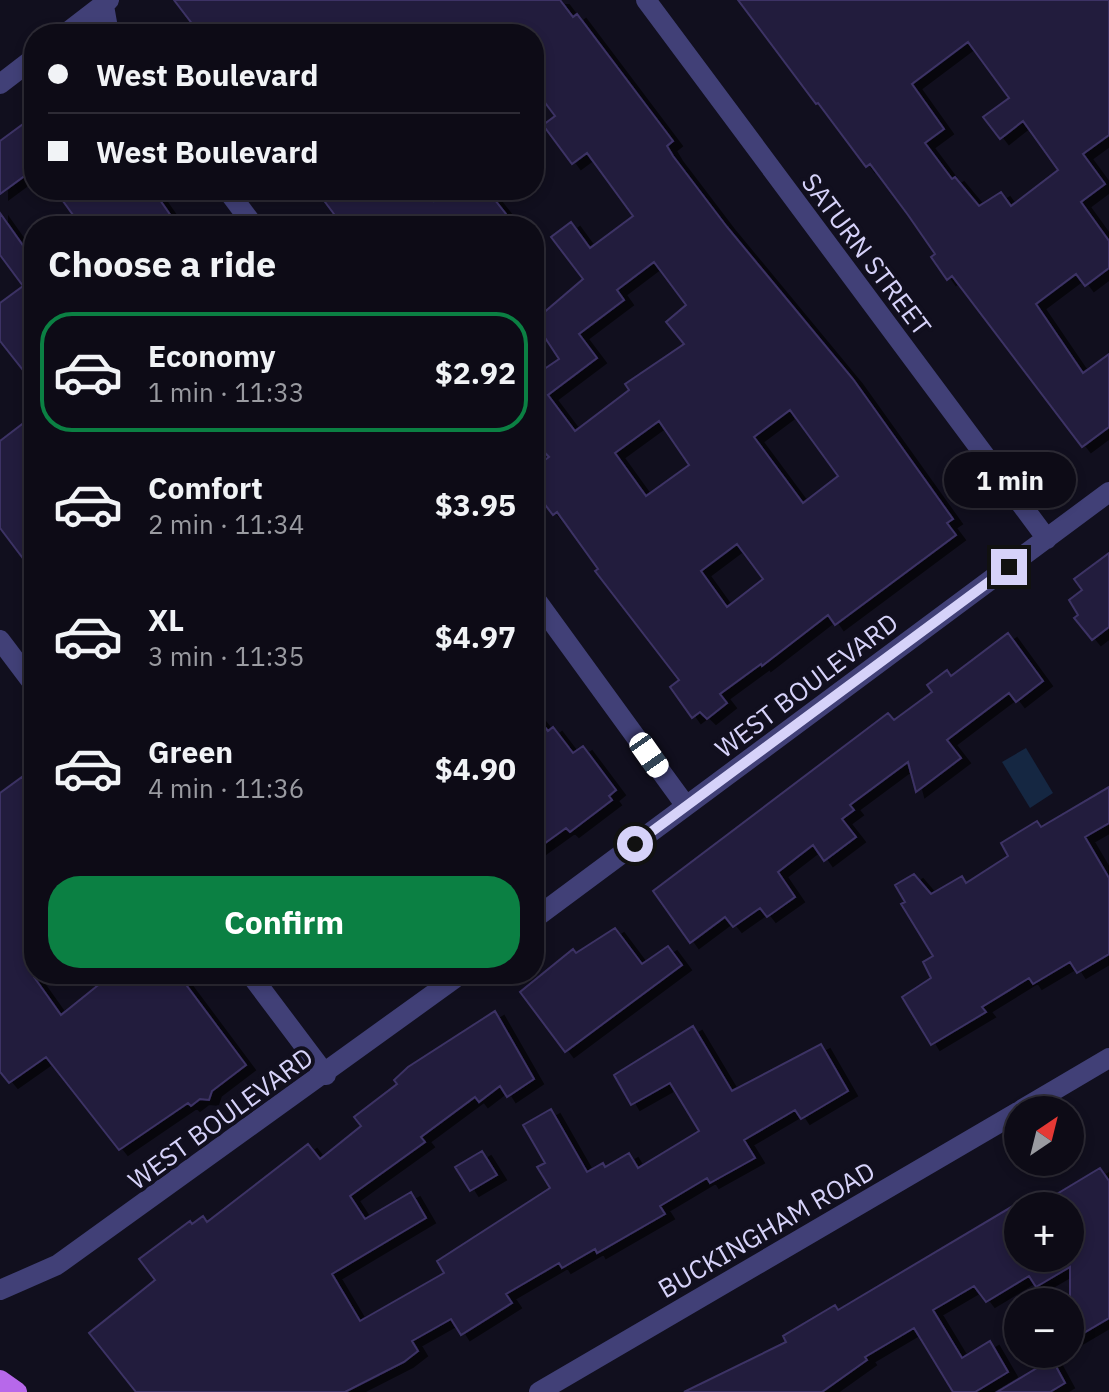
<!DOCTYPE html>
<html lang="en">
<head>
<meta charset="utf-8">
<style>
  :root { --surface:#0d0b16; --page:#1b1923; --text:#f1f3f6; --muted:#9a9ba1; --line:#2d2b35; --accent:#0b8043 }
  body { margin:0; font-family:"IBM Plex Sans",sans-serif; background:var(--page); color:var(--text); height:100vh; display:flex; flex-direction:column; font-size:30px; white-space:nowrap }
  * { box-sizing:border-box; margin:0 }
  p { font-size:26px; color:var(--muted) }
  .icon { flex:none; width:44px; height:44px; fill:none; stroke:currentColor; stroke-width:2; stroke-linecap:round; stroke-linejoin:round }
  .map { position:relative; flex:1; overflow:hidden }
  .side { position:absolute; left:24px; top:216px; width:520px; height:768px; display:flex; flex-direction:column; background:var(--surface); border-radius:32px; box-shadow:0 4px 12px #0003,0 0 0 2px var(--line) }
  .side>* { flex:none }
  .guide { position:absolute; left:24px; top:24px; width:520px; height:176px; border-radius:32px; box-shadow:0 4px 12px #0003,0 0 0 2px var(--line); display:grid; align-content:center; height:176px; padding:0 24px; background:var(--surface) }
  .needle { width:52px; rotate:35deg }
  .controls { position:absolute; left:1004px; top:1096px; display:grid; gap:16px }
  .controls a { display:grid; place-items:center; width:80px; height:80px; border-radius:50%; background:var(--surface); box-shadow:0 4px 12px #0003,0 0 0 2px var(--line); font-size:40px }
  .end { position:absolute; width:36px; height:36px; margin:-18px; border:10px solid #d6d2f9; background:#111; box-shadow:0 0 0 4px #111 }
  .from { border-radius:50% }
  .bubble { position:absolute; height:56px; border-radius:28px; background:var(--surface); box-shadow:0 4px 12px #0003,0 0 0 2px var(--line); font-size:26px; font-weight:800; line-height:56px; text-align:center }
  .car { position:absolute; width:24px; height:48px; margin:-24px -12px; border-radius:10px; box-shadow:0 0 6px 2px #0007; background:linear-gradient(#fff 24%,#345 0 40%,#fff 0 76%,#345 0 86%,#fff 0) }
  .guide b { display:flex; align-items:center; gap:28px; height:76px; font-size:30px }
  .guide b+b { border-top:2px solid var(--line) }
  .guide i { width:20px; height:20px; background:var(--text) }
  ul { padding:0; list-style:none }
  li { display:flex; align-items:center; gap:24px; height:120px; margin:0 16px 12px; padding:0 8px; border:4px solid transparent; border-radius:32px }
  li div { flex:1 }
  li b { display:block; font-size:30px }
  li em { font-style:normal; font-weight:800 }
  li.current { border-color:var(--accent) }
  li>.icon { width:72px; height:72px; stroke-width:1.5 }
  h2 { padding:0 24px; font-size:36px; line-height:96px }
  .button { display:flex; gap:16px; margin-top:auto; padding:16px 24px }
  .button a { flex:1; height:92px; border-radius:32px; background:var(--accent); color:#fff; font-size:32px; font-weight:800; line-height:92px; text-align:center }
  .map>svg:first-child { display:block }
  .water { fill:#152742 }
  .building { fill:#231e3c; stroke:#3c3365; stroke-width:2; fill-rule:evenodd; filter:url(#shadow) }
  .lines { fill:none; stroke-linecap:round; stroke-linejoin:round }
  .minor { stroke:#414077; stroke-width:20 }
  .major { stroke:#b768ea; stroke-width:20 }
  .route { stroke:#d6d2f9; stroke-width:10 }
  .labels { text-anchor:middle; dominant-baseline:central; stroke-width:8; stroke-linejoin:round; paint-order:stroke }
  .street-label { font-size:26px; fill:#d6d2f9; stroke:#110f1e }
</style>
</head>
<body>
<div class="map">
<svg width="1109" height="1392" viewBox="0 0 1109 1392">
  <defs>
    <filter id="shadow"><feDropShadow dx="9" dy="5" stdDeviation="0" flood-color="#0009"/></filter>
  </defs>
  <rect width="100%" height="100%" fill="#110f1e"/>
  <path class="water" d="M 1026,748 L 1053,793 L 1030,808 L 1002,762 Z"/>
  <path class="building" d="M 174,0 L 560,0 L 573,17 L 577,14 L 673,141 L 667,146 L 673,156 L 727,227 L 853,379 L 953,519 L 947,523 L 956,535 L 835,625 L 828,615 L 762,666 L 761,664 L 720,694 L 727,703 L 707,719 L 700,712 L 692,718 L 670,687 L 679,680 L 595,571 L 598,569 L 557,512 L 553,515 L 536,493 L 544,487 L 534,468 L 549,457 L 534,442 L 534,376 L 559,359 L 534,321 L 583,279 L 551,237 L 571,222 L 590,248 L 633,216 L 587,153 L 572,164 L 543,125 L 555,116 L 534,88 L 534,34 L 200,34 ZM 654,262 L 686,305 L 666,322 L 684,344 L 625,384 L 629,390 L 575,431 L 548,395 L 597,358 L 579,334 L 624,300 L 617,290 ZM 790,410 L 838,476 L 803,503 L 754,437 ZM 659,421 L 689,465 L 646,496 L 615,453 ZM 737,544 L 763,579 L 727,607 L 701,571 Z
    M 738,0 L 1109,0 L 1109,135 L 1083,154 L 1105,184 L 1081,202 L 1109,241 L 1109,268 L 1085,286 L 1076,274 L 1036,304 L 1083,373 L 1109,354 L 1109,427 L 1082,447 L 952,276 L 947,280 L 931,257 L 935,254 L 908,215 L 870,164 L 866,167 L 818,103 L 816,104 ZM 968,42 L 1009,98 L 983,117 L 1000,139 L 1023,121 L 1058,170 L 1011,206 L 1001,192 L 979,206 L 955,177 L 952,179 L 925,143 L 944,129 L 912,84 Z
    M 34,116 L 34,169 L 0,194 L 0,141 Z
    M 55,190 L 153,190 L 178,226 L 81,226 Z
    M 316,190 L 426,190 L 434,201 L 449,190 L 487,190 L 506,214 L 490,226 L 337,226 L 337,218 Z
    M 0,213 L 34,261 L 34,384 L 0,341 L 0,303 L 23,286 L 0,255 Z
    M 34,415 L 34,573 L 0,528 L 0,441 Z
    M 1109,553 L 1109,627 L 1092,640 L 1074,618 L 1078,615 L 1069,600 L 1082,590 L 1074,579 Z
    M 1008,633 L 1043,681 L 1016,702 L 1009,693 L 947,740 L 961,758 L 916,792 L 908,762 L 850,805 L 854,810 L 842,819 L 856,837 L 824,861 L 813,845 L 778,872 L 795,897 L 767,917 L 760,908 L 733,927 L 725,917 L 690,943 L 653,891 L 888,713 L 894,720 L 932,692 L 927,685 L 947,670 L 951,676 Z
    M 534,714 L 548,731 L 553,727 L 573,753 L 583,746 L 616,790 L 609,796 L 612,800 L 570,832 L 566,828 L 534,851 Z
    M 22,777 L 34,793 L 34,977 L 61,1015 L 112,974 L 178,974 L 246,1065 L 212,1091 L 209,1100 L 200,1099 L 191,1106 L 188,1103 L 119,1150 L 46,1057 L 9,1083 L 0,1072 L 0,793 Z
    M 1109,787 L 1109,823 L 1085,837 L 1109,878 L 1109,954 L 1077,973 L 1070,962 L 1033,984 L 1029,978 L 982,1007 L 986,1012 L 931,1045 L 902,997 L 931,978 L 923,962 L 933,956 L 901,904 L 905,902 L 895,885 L 914,874 L 931,894 L 962,876 L 966,883 L 1008,856 L 1001,843 L 1037,821 L 1041,827 Z
    M 615,928 L 642,964 L 668,946 L 682,965 L 565,1052 L 520,992 L 573,949 L 576,953 Z
    M 495,1011 L 534,1079 L 507,1097 L 500,1086 L 479,1102 L 475,1097 L 421,1137 L 425,1142 L 350,1196 L 365,1219 L 411,1192 L 426,1218 L 332,1274 L 360,1321 L 444,1273 L 437,1261 L 550,1188 L 537,1167 L 545,1163 L 523,1125 L 551,1109 L 587,1172 L 603,1163 L 605,1167 L 629,1153 L 638,1168 L 699,1131 L 670,1083 L 631,1105 L 614,1075 L 693,1026 L 732,1091 L 821,1044 L 848,1091 L 801,1119 L 795,1110 L 744,1140 L 755,1158 L 710,1183 L 707,1178 L 660,1206 L 665,1214 L 597,1253 L 595,1249 L 562,1268 L 559,1263 L 506,1294 L 512,1303 L 461,1335 L 451,1319 L 412,1341 L 418,1351 L 404,1362 L 345,1392 L 136,1392 L 89,1333 L 155,1280 L 139,1259 L 190,1221 L 192,1224 L 203,1216 L 207,1222 L 308,1144 L 320,1159 L 361,1126 L 354,1117 L 397,1084 L 394,1080 L 408,1067 Z
    M 482,1151 L 497,1175 L 470,1191 L 455,1167 Z
    M 1100,1168 L 1109,1181 L 1109,1318 L 1070,1341 L 1070,1267 L 1036,1287 L 1029,1276 L 986,1302 L 974,1286 L 933,1310 L 962,1358 L 990,1341 L 1008,1372 L 975,1392 L 953,1392 L 914,1328 L 865,1357 L 867,1360 L 822,1392 L 684,1392 L 786,1342 L 783,1336 L 835,1305 L 838,1310 L 1018,1203 L 1018,1258 L 1070,1258 L 1070,1206 L 1037,1206 Z
    M 1052,1359 L 1065,1383 L 1050,1392 L 997,1392 Z"/>
  <g class="lines">
    <path class="minor" d="M 103,0 L 109,34
      M 646,0 L 1047,539
      M 65,34 L 109,0
      M 0,84 L 34,58
      M 227,190 L 254,226
      M 534,597 L 686,806
      M 0,640 L 34,685
      M 534,919 L 1109,492
      M 250,974 L 326,1075
      M 1021,1110 L 1109,1058
      M 0,1290 L 57,1265 L 461,974
      M 539,1392 L 1018,1112"/>
    <path class="major" d="M 0,1380 L 17,1392"/>
  </g>
  <g class="lines">
    <path class="route" d="M 635,844 L 1009,567"/>
  </g>
  <g class="labels">
    <g class="street-label">
      <text transform="translate(867 254) rotate(53)">SATURN STREET</text>
      <text transform="translate(806 685) rotate(-37)">WEST BOULEVARD</text>
      <text transform="translate(220 1118) rotate(-36)">WEST BOULEVARD</text>
      <text transform="translate(766 1229) rotate(-30)">BUCKINGHAM ROAD</text>
    </g>
  </g>
</svg>
<div class="controls">
<a><svg class="needle" viewBox="-14 -14 28 28"><path d="M0-13l5 13h-10z" fill="#e53935"/><path d="M0 13l5-13h-10z" fill="#9a9ba1"/></svg></a>
<a>+</a>
<a>−</a>
</div>
<i class="end from" style="left:635px;top:844px"></i>
<i class="end" style="left:1009px;top:567px"></i>
<div class="bubble" style="left:944px;top:452px;width:132px">1 min</div>
<i class="car" style="left:649px;top:755px;rotate:145deg"></i>
<div class="guide">
<b><i class="from"></i>West Boulevard</b>
<b><i></i>West Boulevard</b>
</div>
<section class="side">
<h2>Choose a ride</h2>
<ul>
<li class="current"><svg class="icon" aria-label="car" viewBox="0 0 24 24"><path d="M5 17H2v-5l4-1 3-4h7l3 4 3 1v5h-3M9 17h6M6 11h13"/><circle cx="7" cy="17" r="2"/><circle cx="17" cy="17" r="2"/></svg><div><b>Economy</b><p>1 min · 11:33</p></div><em>$2.92</em></li>
<li><svg class="icon" aria-label="car" viewBox="0 0 24 24"><path d="M5 17H2v-5l4-1 3-4h7l3 4 3 1v5h-3M9 17h6M6 11h13"/><circle cx="7" cy="17" r="2"/><circle cx="17" cy="17" r="2"/></svg><div><b>Comfort</b><p>2 min · 11:34</p></div><em>$3.95</em></li>
<li><svg class="icon" aria-label="car" viewBox="0 0 24 24"><path d="M5 17H2v-5l4-1 3-4h7l3 4 3 1v5h-3M9 17h6M6 11h13"/><circle cx="7" cy="17" r="2"/><circle cx="17" cy="17" r="2"/></svg><div><b>XL</b><p>3 min · 11:35</p></div><em>$4.97</em></li>
<li><svg class="icon" aria-label="car" viewBox="0 0 24 24"><path d="M5 17H2v-5l4-1 3-4h7l3 4 3 1v5h-3M9 17h6M6 11h13"/><circle cx="7" cy="17" r="2"/><circle cx="17" cy="17" r="2"/></svg><div><b>Green</b><p>4 min · 11:36</p></div><em>$4.90</em></li>
</ul>
<div class="button"><a>Confirm</a></div>
</section>
</div>
</body>
</html>
